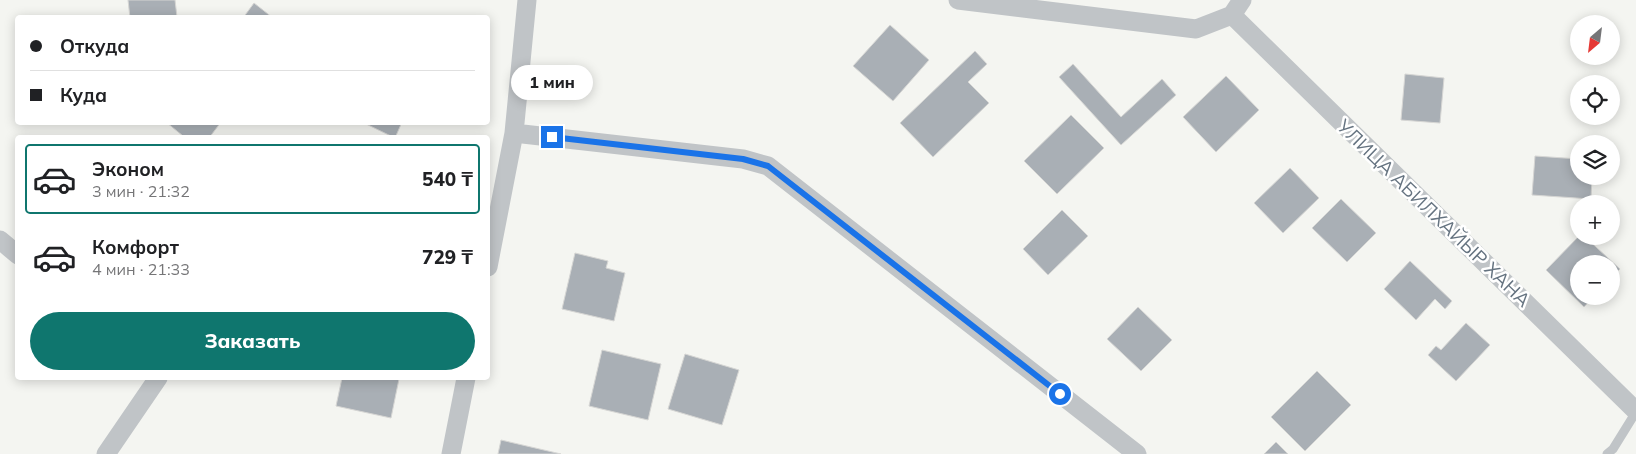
<!DOCTYPE html>
<html lang="ru">
<head>
<meta charset="utf-8">
<style>
  :root { --surface:#fff; --page:#f6f6f6; --text:#202124; --muted:#757577; --line:#e0e0e0; --accent:#0f766e }
  body { margin:0; font-family:Mulish,sans-serif; background:var(--page); color:var(--text); height:100vh; display:flex; flex-direction:column; font-size:19px; white-space:nowrap }
  * { box-sizing:border-box; margin:0 }
  p { font-size:16px; color:var(--muted) }
  .icon { flex:none; width:28px; height:28px; fill:none; stroke:currentColor; stroke-width:2; stroke-linecap:round; stroke-linejoin:round }
  .map { position:relative; flex:1; overflow:hidden }
  .panel { position:absolute; left:15px; top:135px; width:475px; height:245px; display:flex; flex-direction:column; background:var(--surface); border-radius:5px; box-shadow:0 2px 12px #0003 }
  .panel>* { flex:none }
  .top-card { position:absolute; left:15px; top:15px; width:475px; height:110px; border-radius:5px; box-shadow:0 2px 12px #0003; display:grid; align-content:center; height:110px; padding:0 15px; background:var(--surface) }
  .needle { width:32px; rotate:208deg }
  .fabs { position:absolute; left:1570px; top:15px; display:grid; gap:10px }
  .fabs a { display:grid; place-items:center; width:50px; height:50px; border-radius:50%; background:var(--surface); box-shadow:0 2px 12px #0003; font-size:25px }
  .end { position:absolute; width:22px; height:22px; margin:-11px; border:6px solid #1a73e8; background:#fff; box-shadow:0 0 0 2px #fff }
  .from { border-radius:50% }
  .bubble { position:absolute; height:35px; border-radius:18px; background:var(--surface); box-shadow:0 2px 12px #0003; font-size:16px; font-weight:800; line-height:35px; text-align:center }
  .top-card b { display:flex; align-items:center; gap:18px; height:48px; font-size:19px }
  .top-card b+b { border-top:1px solid var(--line) }
  .top-card i { width:12px; height:12px; background:var(--text) }
  ul { padding:9px 0 0; list-style:none }
  li { display:flex; align-items:center; gap:15px; height:70px; margin:0 10px 8px; padding:0 5px; border:2px solid transparent; border-radius:5px }
  li div { flex:1 }
  li b { display:block; font-size:19px }
  li em { font-style:normal; font-weight:800 }
  li.on { border-color:var(--accent) }
  li>.icon { width:45px; height:45px; stroke-width:1.5 }
  .action { display:flex; gap:10px; margin-top:auto; padding:10px 15px }
  .action a { flex:1; height:58px; border-radius:30px; background:var(--accent); color:#fff; font-size:20px; font-weight:800; line-height:58px; text-align:center }
  .map>svg:first-child { display:block }
  .building { fill:#a9afb5; stroke:#d6d6d4 }
  .lines { fill:none; stroke-linecap:round; stroke-linejoin:round }
  .lane { stroke:#c0c4c7; stroke-width:9 }
  .street { stroke:#c0c4c7; stroke-width:19 }
  .route { stroke:#1a73e8; stroke-width:6 }
  .labels { text-anchor:middle; dominant-baseline:central; stroke-width:5; stroke-linejoin:round; paint-order:stroke }
  .street-label { font-size:19px; fill:#657380; stroke:#fff }
</style>
</head>
<body>
<div class="map">
<svg width="1636" height="454" viewBox="0 0 1636 454">
  <rect width="100%" height="100%" fill="#f4f5f1"/>
  <path class="building" d="M 128,0 L 175,0 L 177,17 L 130,18 Z
    M 254,3 L 273,18 L 243,18 Z
    M 890,25 L 929,60 L 893,101 L 853,66 Z
    M 975,51 L 987,64 L 968,82 L 989,103 L 933,157 L 900,123 Z
    M 1073,64 L 1121,117 L 1162,79 L 1176,95 L 1121,145 L 1059,77 Z
    M 1405,74 L 1444,78 L 1440,123 L 1401,120 Z
    M 1226,76 L 1259,110 L 1216,152 L 1183,117 Z
    M 1071,115 L 1104,148 L 1057,194 L 1024,161 Z
    M 166,122 L 221,122 L 209,138 L 182,138 L 183,136 Z
    M 362,122 L 402,122 L 395,138 Z
    M 1535,156 L 1579,159 L 1579,176 L 1592,176 L 1591,199 L 1532,195 Z
    M 1290,168 L 1319,198 L 1283,233 L 1254,203 Z
    M 1341,199 L 1376,233 L 1347,262 L 1312,228 Z
    M 1062,210 L 1088,236 L 1048,275 L 1023,249 Z
    M 1579,236 L 1584,236 L 1620,269 L 1611,278 L 1611,264 L 1579,264 L 1579,296 L 1594,296 L 1584,307 L 1546,270 Z
    M 575,253 L 608,261 L 606,268 L 625,273 L 614,321 L 562,309 Z
    M 1410,261 L 1452,301 L 1445,309 L 1435,299 L 1416,320 L 1384,289 Z
    M 1138,307 L 1172,340 L 1141,371 L 1107,339 Z
    M 1466,323 L 1490,345 L 1456,381 L 1428,355 L 1436,346 L 1441,350 Z
    M 602,350 L 661,364 L 648,420 L 589,406 Z
    M 685,354 L 739,370 L 722,425 L 668,409 Z
    M 1317,371 L 1351,405 L 1305,451 L 1271,417 Z
    M 342,378 L 391,378 L 399,379 L 391,418 L 336,406 Z
    M 501,440 L 561,454 L 498,454 Z
    M 1276,442 L 1288,454 L 1264,454 Z"/>
  <g class="lines">
    <path class="lane" d="M 1607,454 L 1613,449 L 1636,412"/>
    <path class="street" d="M 958,0 L 1196,29 L 1232,15
      M 1232,15 L 1636,411
      M 1232,15 L 1242,0
      M 514,133 L 743,159 L 768,166 L 1137,454
      M 0,240 L 18,255
      M 488,267 L 514,133 L 527,0
      M 106,454 L 158,378
      M 451,454 L 466,378"/>
  </g>
  <g class="lines">
    <path class="route" d="M 552,137 L 743,159 L 768,166 L 1060,394"/>
  </g>
  <g class="labels">
    <g class="street-label">
      <text transform="translate(1434 213) rotate(44)">УЛИЦА АБИЛХАЙЫР ХАНА</text>
    </g>
  </g>
</svg>
<div class="fabs">
<a><svg class="needle" viewBox="-14 -14 28 28"><path d="M0-13l5 13h-10z" fill="#e53935"/><path d="M0 13l5-13h-10z" fill="#757577"/></svg></a>
<a><svg class="icon" aria-label="locate" viewBox="0 0 24 24"><circle cx="12" cy="12" r="6"/><path d="M12 2v4M12 18v4M2 12h4M18 12h4"/></svg></a>
<a><svg class="icon" aria-label="layers" viewBox="0 0 24 24"><path d="M12 4l9 5-9 5-9-5zM3 14l9 5 9-5"/></svg></a>
<a>+</a>
<a>−</a>
</div>
<i class="end from" style="left:1060px;top:394px"></i>
<i class="end" style="left:552px;top:137px"></i>
<div class="bubble" style="left:511px;top:65px;width:82px">1 мин</div>
<div class="top-card">
<b><i class="from"></i>Откуда</b>
<b><i></i>Куда</b>
</div>
<section class="panel">
<ul>
<li class="on"><svg class="icon" aria-label="car" viewBox="0 0 24 24"><path d="M5 17H2v-5l4-1 3-4h7l3 4 3 1v5h-3M9 17h6M6 11h13"/><circle cx="7" cy="17" r="2"/><circle cx="17" cy="17" r="2"/></svg><div><b>Эконом</b><p>3 мин · 21:32</p></div><em>540 ₸</em></li>
<li><svg class="icon" aria-label="car" viewBox="0 0 24 24"><path d="M5 17H2v-5l4-1 3-4h7l3 4 3 1v5h-3M9 17h6M6 11h13"/><circle cx="7" cy="17" r="2"/><circle cx="17" cy="17" r="2"/></svg><div><b>Комфорт</b><p>4 мин · 21:33</p></div><em>729 ₸</em></li>
</ul>
<div class="action"><a>Заказать</a></div>
</section>
</div>
</body>
</html>
